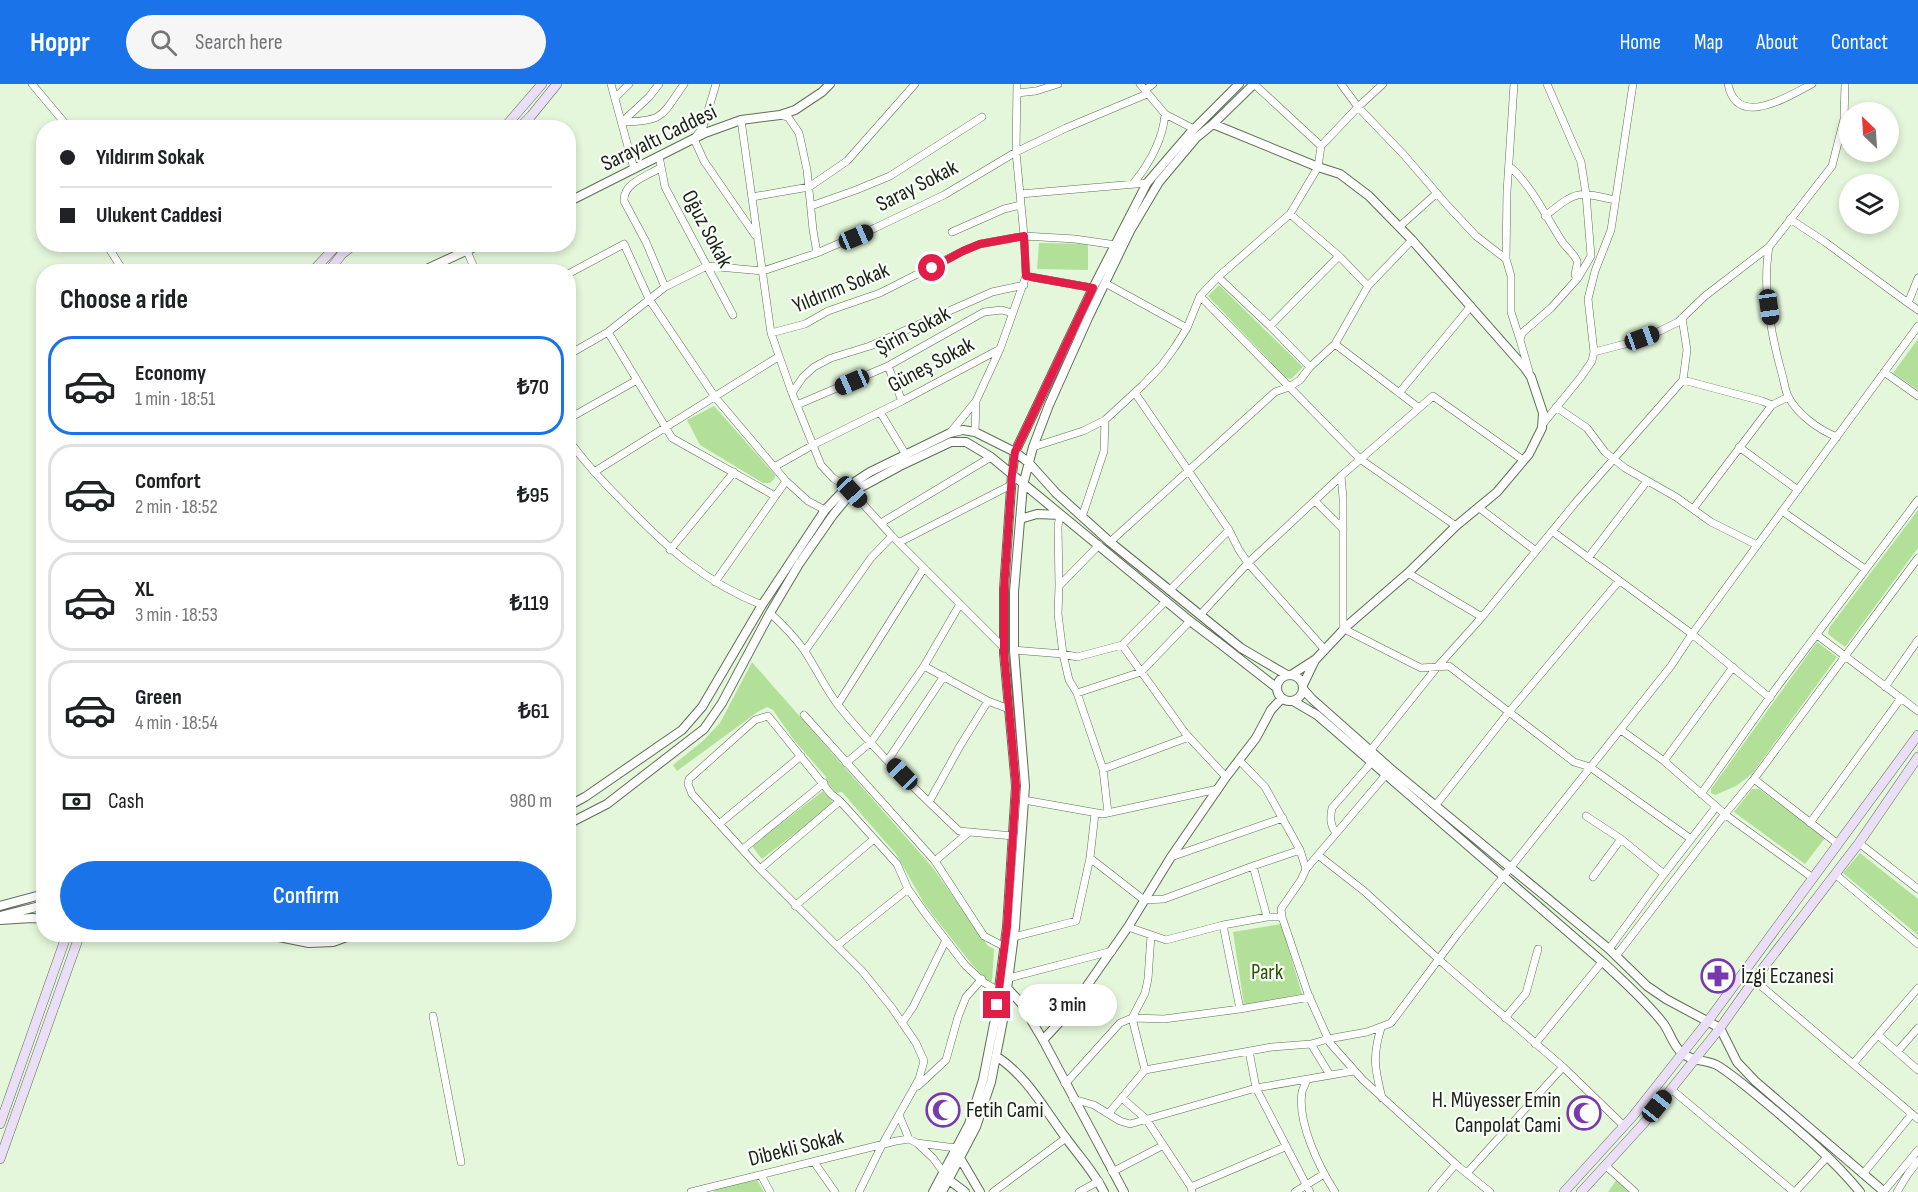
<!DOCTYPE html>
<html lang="en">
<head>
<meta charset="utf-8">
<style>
  :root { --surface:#fff; --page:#f6f6f6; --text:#202124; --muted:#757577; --line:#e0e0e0; --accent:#1a73e8 }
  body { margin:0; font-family:"Sofia Sans Condensed",sans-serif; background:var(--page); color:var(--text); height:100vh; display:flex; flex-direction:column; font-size:22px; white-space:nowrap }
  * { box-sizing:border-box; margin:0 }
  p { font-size:20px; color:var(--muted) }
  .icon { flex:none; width:33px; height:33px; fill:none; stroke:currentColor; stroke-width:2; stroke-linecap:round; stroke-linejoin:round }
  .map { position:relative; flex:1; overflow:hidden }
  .drawer { position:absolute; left:36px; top:180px; width:540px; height:678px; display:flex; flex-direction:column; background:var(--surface); border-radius:24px; box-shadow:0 3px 9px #0003 }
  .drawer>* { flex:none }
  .guide { position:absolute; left:36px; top:36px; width:540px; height:132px; border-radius:24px; box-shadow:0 3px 9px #0003; display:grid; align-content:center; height:132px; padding:0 24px; background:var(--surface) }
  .needle { width:39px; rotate:335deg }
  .tools { position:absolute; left:1839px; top:18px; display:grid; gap:12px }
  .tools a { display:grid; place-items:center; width:60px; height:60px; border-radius:50%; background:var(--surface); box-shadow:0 3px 9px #0003; font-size:30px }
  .end { position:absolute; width:27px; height:27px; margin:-14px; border:8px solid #e11d48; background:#fff; box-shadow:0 0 0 3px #fff }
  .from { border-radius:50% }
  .bubble { position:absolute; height:42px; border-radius:21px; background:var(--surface); box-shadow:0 3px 9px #0003; font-size:20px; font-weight:600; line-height:42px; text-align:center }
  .car { position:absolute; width:18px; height:36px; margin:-18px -9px; border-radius:8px; box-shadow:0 0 4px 2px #0007; background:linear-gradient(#222 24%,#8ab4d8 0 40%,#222 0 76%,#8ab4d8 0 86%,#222 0) }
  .guide b { display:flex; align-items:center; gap:21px; height:57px; font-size:22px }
  .guide b+b { border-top:2px solid var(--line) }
  .guide i { width:15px; height:15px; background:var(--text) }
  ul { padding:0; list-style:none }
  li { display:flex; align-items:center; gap:18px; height:99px; margin:0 12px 9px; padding:0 12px; border:3px solid var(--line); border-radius:24px }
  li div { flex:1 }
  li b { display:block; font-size:22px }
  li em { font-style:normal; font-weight:600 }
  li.current { border-color:var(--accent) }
  li>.icon { width:54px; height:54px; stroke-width:1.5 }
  h2 { padding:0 24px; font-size:27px; line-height:72px }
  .pay { display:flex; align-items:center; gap:15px; height:66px; padding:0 24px; font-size:22px }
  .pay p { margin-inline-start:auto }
  .primary-button { display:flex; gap:12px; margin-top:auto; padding:12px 24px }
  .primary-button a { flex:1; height:69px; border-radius:36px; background:var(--accent); color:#fff; font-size:24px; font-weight:600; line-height:69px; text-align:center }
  header { display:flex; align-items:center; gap:36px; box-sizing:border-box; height:84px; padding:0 30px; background:var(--accent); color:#fff }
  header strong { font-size:28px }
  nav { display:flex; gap:33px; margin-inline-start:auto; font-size:21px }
  .search { width:420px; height:54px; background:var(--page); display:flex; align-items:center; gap:15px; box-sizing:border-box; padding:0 21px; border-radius:33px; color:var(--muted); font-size:22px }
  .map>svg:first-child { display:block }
  .green { fill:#b2e098 }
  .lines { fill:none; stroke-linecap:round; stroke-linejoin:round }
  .minor-casing { stroke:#5e6f56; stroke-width:8 }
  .tertiary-casing { stroke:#5e6f56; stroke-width:10 }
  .secondary-casing { stroke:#5e6f56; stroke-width:10 }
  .minor { stroke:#fff; stroke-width:7 }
  .tertiary { stroke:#fff; stroke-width:8 }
  .secondary { stroke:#eadff6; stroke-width:9 }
  .route { stroke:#e11d48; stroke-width:8 }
  .labels { text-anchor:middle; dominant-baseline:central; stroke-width:4.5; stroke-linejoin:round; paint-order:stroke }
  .street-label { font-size:22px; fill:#1a2117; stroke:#fafef8 }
  .park-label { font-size:22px; fill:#295402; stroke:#fafef8 }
  .poi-label { font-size:22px; fill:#1a2117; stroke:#fafef8; text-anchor:start }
</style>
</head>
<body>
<header>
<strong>Hoppr</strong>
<div class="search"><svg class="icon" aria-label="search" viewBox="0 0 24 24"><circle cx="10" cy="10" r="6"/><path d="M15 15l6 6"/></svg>Search here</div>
<nav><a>Home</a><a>Map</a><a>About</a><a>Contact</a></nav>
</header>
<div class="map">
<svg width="1918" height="1108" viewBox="0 0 1918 1108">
  <rect width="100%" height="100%" fill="#e4f7da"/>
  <path class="green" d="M 1039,159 L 1088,160 L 1088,186 L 1037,185 Z
    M 1219,201 L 1303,283 L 1291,295 L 1286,294 L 1208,212 Z
    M 1918,255 L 1918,306 L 1893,289 Z
    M 714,322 L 775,391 L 775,394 L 770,399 L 763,399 L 700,361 L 687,336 Z
    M 1918,426 L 1918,464 L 1845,563 L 1828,550 L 1829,544 Z
    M 1817,558 L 1837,573 L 1752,690 L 1736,702 L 1715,711 L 1711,709 L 1711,705 Z
    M 752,578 L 933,784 L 988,862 L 994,865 L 992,897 L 988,898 L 970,878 L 925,821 L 896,770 L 842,708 L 836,709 L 826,697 L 826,693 L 794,656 L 773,626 L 767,623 L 759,627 L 677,687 L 673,681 L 703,657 L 720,639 Z
    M 1752,705 L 1759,705 L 1825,754 L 1805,780 L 1734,728 Z
    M 823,707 L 834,719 L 762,775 L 752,762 Z
    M 1860,769 L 1918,815 L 1918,851 L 1843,789 Z
    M 1281,840 L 1302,910 L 1244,921 L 1233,848 Z
    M 1617,1095 L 1631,1108 L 1608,1108 Z
    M 757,1096 L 764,1108 L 714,1108 L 714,1106 L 717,1104 Z"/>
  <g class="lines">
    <g class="minor-casing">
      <path id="minor" d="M 32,0 L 69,44
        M 611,0 L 634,85
        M 716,0 L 703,43 L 694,55 L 704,77 L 755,151
        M 1140,0 L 1165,30 L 1194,45
        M 1254,0 L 1321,62
        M 1341,0 L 1358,23 L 1404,71 L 1447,121 L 1476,152 L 1506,175 L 1511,192 L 1511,228 L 1520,256
        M 1728,0 C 1737,45 1787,13 1812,0
        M 1145,6 L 1153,0
        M 1017,9 L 1036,7 L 1058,0
        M 615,14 L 629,0
        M 780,31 L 788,33 L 799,49 L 807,86 L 813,146 L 817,169
        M 741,36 L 771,249 L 792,309 L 821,381 L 833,394 L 847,403
        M 622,38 C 664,37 661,33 684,0
        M 622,38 L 649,13 L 659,0
        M 659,72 L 665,103 L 733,231
        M 1509,82 C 1530,99 1548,136 1563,159 C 1567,164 1575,171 1577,177 C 1578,181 1575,187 1575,191 L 1578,194
        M 660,84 C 647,92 623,99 624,117 L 646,158 L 665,203
        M 1133,100 C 1149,80 1163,56 1165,30
        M 1020,110 L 1147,99
        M 752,113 L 809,103 L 847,77 L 915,0
        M 811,122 L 856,106 L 890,92 L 982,33
        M 1290,130 L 1339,172 L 1368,202
        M 1545,132 C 1577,107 1575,107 1615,116
        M 1790,135 L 1825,158 L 1908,219
        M 1399,143 L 1437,109
        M 952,148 L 1004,125 L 1021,121
        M 109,160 L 110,166 L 124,188
        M 467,167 L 476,188
        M 1506,175 L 1507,108 L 1514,0
        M 568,190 L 624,160 L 649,215 L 715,313 L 786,397 L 808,417 L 825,426
        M 1026,192 L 1093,204
        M 1218,193 L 1270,242 L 1310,283
        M 1918,194 L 1908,219 L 1918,226
        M 1105,199 L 1187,244
        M 1200,212 L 1360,375 L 1456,442
        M 1270,242 L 1339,172
        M 608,248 L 672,354 L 775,412
        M 771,249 L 805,240 L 828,227 L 880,209 L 963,167 L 980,160 L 1024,152 L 1075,155 L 1116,161
        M 1335,260 L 1419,324
        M 1594,268 L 1625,260 L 1660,247 L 1678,238 L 1705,212 L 1769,163
        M 568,271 L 608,248 L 665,203 L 707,182 L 763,187 L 817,169 L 875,144 L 944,111 L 1016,68 L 1066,44 L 1147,10
        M 888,282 L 902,317
        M 1529,287 L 1520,256 L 1522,249 L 1551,224 L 1578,194 L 1591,172 L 1586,110 L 1581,78 L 1547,0
        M 1884,288 L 1918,312
        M 1683,296 L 1762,317 L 1772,321
        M 792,309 L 803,293 L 814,283 L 831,274 L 870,262 L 992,208 L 1024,201
        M 1135,309 L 1229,446 L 1239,466 L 1248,479 L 1325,566
        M 1399,309 L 1471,222
        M 797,321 L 888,282 L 984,228 L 1002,226 L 1012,229
        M 1556,323 L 1587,344 L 1605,368 L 1625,384 L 1676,413 L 1711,438 L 1757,461
        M 880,328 L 906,371
        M 568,335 L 637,296
        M 1542,341 L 1581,293 L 1592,277 L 1594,268 L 1588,215 L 1595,187 L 1611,146 L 1633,0
        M 975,348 L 976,317
        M 950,349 L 976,317 L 1000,265 L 1026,192 L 1024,152 L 1016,68 L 1017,0
        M 1837,353 C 1819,346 1797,330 1788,312 C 1785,306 1784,297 1782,290 C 1771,251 1762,204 1769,163 L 1832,82 L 1844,35 L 1845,0
        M 568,355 C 584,378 603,398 623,418 C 665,462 704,498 762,521
        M 1033,363 L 1083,347 L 1105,336 L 1143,301 L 1162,281 L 1175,263 L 1187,244 L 1200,212 L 1218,193 L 1290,130 L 1318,83 L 1321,62 L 1358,23 L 1383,0
        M 1739,363 L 1798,406
        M 774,383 L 813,361 L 902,317 L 1000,265
        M 594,388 L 778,273
        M 1341,392 L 1343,414 L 1343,546
        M 852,408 L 892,452 L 1004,564
        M 1315,417 L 1343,445
        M 1478,423 L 1536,467
        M 1693,425 L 1772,321 L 1788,313
        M 1782,427 L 1865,485
        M 1082,433 L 1104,367 L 1105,336
        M 881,439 L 991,373
        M 1552,447 L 1692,550 L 1770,614
        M 900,458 L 1011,401
        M 1110,458 L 1275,308 L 1289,303 L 1300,296 L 1310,283 L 1335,260 L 1368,202 L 1412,156
        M 1099,461 L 1059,502 L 1058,530 L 1063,570 L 1069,596 L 1077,609 L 1103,685 L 1108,729
        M 670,466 L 734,388
        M 1588,474 L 1647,397
        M 1408,489 L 1482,533
        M 715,498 L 786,397
        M 1059,502 L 1058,442 L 1060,431
        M 1170,506 L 1229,446
        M 770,529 C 782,540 794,552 804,566 C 816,584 825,604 838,621 C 874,666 917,707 959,747 L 1013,752
        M 1201,530 L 1248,479 L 1341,392 L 1433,312 L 1523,376
        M 1344,545 L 1421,584 L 1449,582 L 1574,678 L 1590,683 L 1691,755
        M 1817,551 L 1918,627
        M 1122,561 L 1186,650 L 1226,693
        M 1014,566 L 1063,570 L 1077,573 L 1122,561 L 1166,517
        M 805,567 L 871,474 L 892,452
        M 924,582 L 988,617 L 1009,625
        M 1885,603 L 1918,556
        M 1077,609 L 1141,588 L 1190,537
        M 838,620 L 924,484
        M 804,631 L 935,777 L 984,852 L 1005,863
        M 1621,646 L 1664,677 L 1727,732 L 1813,794
        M 1370,667 L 1438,582 L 1482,533 L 1576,418 L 1683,296 L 1687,266 L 1682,234
        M 888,676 L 944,592
        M 1239,676 L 1265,703 L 1300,766 L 1306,785
        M 1664,677 L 1733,583
        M 846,679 L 871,658 L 924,582 L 960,520
        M 1103,685 L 1189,653
        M 1389,687 L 1306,785 L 1301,796 L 1281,825 L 1282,833 L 1308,910 L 1330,959 L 1363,996 L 1459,1083 L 1490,1108
        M 1754,695 L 1838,760
        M 1701,710 L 1777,603 L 1918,416
        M 1024,716 L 1103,730 L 1218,705
        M 929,718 L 960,662 L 988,617
        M 1435,722 L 1509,628 L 1619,497
        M 1586,732 L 1621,755 L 1664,790
        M 1810,739 L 1901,614
        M 719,740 L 801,672
        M 1336,749 C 1330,741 1330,734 1332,724 L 1371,679
        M 1859,759 L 1918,805
        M 743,765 L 824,699
        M 1318,771 L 1364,807 L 1445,881 L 1563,983 L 1624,1042
        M 1171,773 L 1283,734
        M 1090,774 L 1144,816 L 1164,815 L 1253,782 L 1300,766
        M 935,777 L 968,749
        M 1253,782 L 1267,833
        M 760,785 L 840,717
        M 1835,790 L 1918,860
        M 1593,793 L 1621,755
        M 795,822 L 874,755
        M 1223,841 L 1240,925
        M 1128,843 L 1166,856 L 1223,841 L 1267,833 L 1282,833
        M 1151,851 L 1148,895 L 1145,909 L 1132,934 L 1145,986 L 1272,963 L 1311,960 L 1330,991
        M 1014,853 L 1076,837 L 1090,774 L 1095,729
        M 838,861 L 908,805
        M 1609,865 L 1664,790 L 1716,723
        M 1616,872 L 1725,730 L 1754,695 L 1918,474
        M 1009,894 L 1112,867
        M 1754,896 L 1918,1035
        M 433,932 L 461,1078
        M 1505,934 L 1526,909 L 1538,865
        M 902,939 L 913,923 L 946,856
        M 1381,944 C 1372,973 1375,985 1382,1014
        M 1878,951 L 1918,986
        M 1311,960 L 1328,955 L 1367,948 L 1391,939 L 1456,852 L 1671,582 L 1692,550 L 1918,242
        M 1535,960 L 1602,878
        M 1249,967 L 1256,1004 L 1310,1108
        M 1897,968 L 1918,944
        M 1853,980 L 1918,904
        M 1307,995 C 1306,999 1303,1004 1302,1008 C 1297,1038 1319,1083 1335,1108
        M 1065,1000 L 1120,939 L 1132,934 L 1164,935 L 1240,925 L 1310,913
        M 918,1002 L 946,976 L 958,933 L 966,913 L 982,895
        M 1671,1005 L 1794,1108
        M 1122,1014 L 1146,1035 L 1191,1103 L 1192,1108
        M 1073,1015 L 1094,1021 L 1120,1037 L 1130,1040 L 1256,1004 L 1354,987
        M 1109,1029 L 1145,986
        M 899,1031 L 909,1055 L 917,1059 L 956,1064
        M 917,1059 L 933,1074 L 944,1089
        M 814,1078 L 835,1108
        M 1605,1081 L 1635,1108
        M 1112,1088 L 1162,1062
        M 1467,1089 L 1563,983
        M 1863,1090 L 1912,1030
        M 761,1091 L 770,1108
        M 1191,1103 L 1285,1063
        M 1885,1106 L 1918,1066
        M 691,1108 L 896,1057 L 909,1055
        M 859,1108 L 882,1061 L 919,995 L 924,977 L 916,959 L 892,924 L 863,888 L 760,785 L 692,710 L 688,700 L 689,695 L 755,636 L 768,632 L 831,710 L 840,717 L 897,780 L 908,805 L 925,829 L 965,881 L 983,898 L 999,907
        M 993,1108 L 1066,1054
        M 1079,1108 L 1099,1097
        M 1295,1108 L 1324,1090
        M 1432,1108 L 1456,1080
        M 1795,1108 L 1828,1072
        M 1897,1108 L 1908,1090 L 1918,1077"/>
    </g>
    <g class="tertiary-casing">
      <path id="tertiary" d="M 1213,40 L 1318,83 L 1340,90 L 1369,112 L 1412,156 L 1524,283 L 1531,293 L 1543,329 L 1542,344 L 1529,370 L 1497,408 L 1456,442 L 1408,489 L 1348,541 L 1316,575 L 1291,591
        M 568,118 L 705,49 L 741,36 L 780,31 L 795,26 L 822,8 L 830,0
        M 420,188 L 481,160
        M 1020,435 L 1037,430 L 1060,431
        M1277 604a13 13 0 1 1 26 0a13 13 0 1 1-26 0Z
        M 1303,601 L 1315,576
        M 1303,605 L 1312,615 L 1391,685 L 1609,865 L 1647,902 L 1666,915 L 1720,944 L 1737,978 L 1755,997 L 1881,1105
        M 1293,617 L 1317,631 L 1605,880 C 1625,899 1646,917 1663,939 C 1670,948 1673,962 1682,969 C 1696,980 1707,974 1720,983 C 1738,995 1754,1009 1771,1023 C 1802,1049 1834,1076 1860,1108
        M 568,722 L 585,713 L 682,646 L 702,623 L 762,521 L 825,426 L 847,403 L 870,388 L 950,349 L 963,346 L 975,348 L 1015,368 L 1029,379 L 1056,409 L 1110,458 L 1241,564 L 1287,591
        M 568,740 L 607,720 L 704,645 L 722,619 L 770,529 L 799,480 L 833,431 L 852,408 L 900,382 L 951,358 L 966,358 L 991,373 L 1190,537 L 1218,558 L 1277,604
        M 0,822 L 44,810
        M 0,832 L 44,821
        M 0,836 L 32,834 L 44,835
        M 264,850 L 309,859 L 333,858 L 355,850
        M 1007,904 L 1021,919 L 1043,956 L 1124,1108
        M 1043,956 L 1068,929 L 1128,843 L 1171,773 L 1226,693 L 1256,654 L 1271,626 L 1282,614
        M 996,972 C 1028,993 1044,1025 1066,1054 C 1079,1072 1094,1088 1104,1108
        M 960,1074 L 980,1108
        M 949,1096 L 965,1108
        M 933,1108 L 969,1040 L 983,996 L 995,935 L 1007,843 L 1016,702 L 1004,569 L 1004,505 L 1012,390 L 1015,368 L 1093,204 L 1147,99 L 1190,49 L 1239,0
        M 942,1108 L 976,1043 L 991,998 L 1003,936 L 1015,843 L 1025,702 L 1014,566 L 1014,508 L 1023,401 L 1033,363 L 1049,321 L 1088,234 L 1130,147 L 1159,98 L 1196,54 L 1213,40 L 1254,0"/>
    </g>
    <g class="secondary-casing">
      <path id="secondary" d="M 504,44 L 542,0
        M 519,44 L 531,32 L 557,0
        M 312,188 L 338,160
        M 328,188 L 342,170 L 355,160
        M 0,1040 L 67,850
        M 0,1075 L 80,850
        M 1564,1108 L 1633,1032 L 1708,937 L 1918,651
        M 1581,1108 L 1644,1039 L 1720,944 L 1754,896 L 1859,759 L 1918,673"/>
    </g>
    <use href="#minor" class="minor"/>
    <use href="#tertiary" class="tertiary"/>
    <use href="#secondary" class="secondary"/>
  </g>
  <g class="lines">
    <path class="route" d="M 932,184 L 963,167 L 980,160 L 1024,152 L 1026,192 L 1093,204 L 1015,368 L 1012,390 L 1004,505 L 1004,569 L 1016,702 L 1007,843 L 997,921"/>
  </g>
  <defs>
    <g id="pharmacy-ring" transform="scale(1.725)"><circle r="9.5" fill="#fafef8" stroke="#7839af" stroke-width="1.5"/><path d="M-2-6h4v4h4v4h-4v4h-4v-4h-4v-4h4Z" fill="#7839af"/></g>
    <g id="mosque-ring" transform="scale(1.725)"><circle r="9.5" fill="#fafef8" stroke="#7839af" stroke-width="1.5"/><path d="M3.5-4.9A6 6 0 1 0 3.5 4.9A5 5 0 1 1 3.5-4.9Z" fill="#7839af"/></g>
  </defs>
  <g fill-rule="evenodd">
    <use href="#pharmacy-ring" x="1718" y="892"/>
    <use href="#mosque-ring" x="943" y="1026"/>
    <use href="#mosque-ring" x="1584" y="1029"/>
  </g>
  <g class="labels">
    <g class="street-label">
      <text transform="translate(659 54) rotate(-26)">Sarayaltı Caddesi</text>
      <text transform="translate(917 102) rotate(-27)">Saray Sokak</text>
      <text transform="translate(707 145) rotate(62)">Oğuz Sokak</text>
      <text transform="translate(841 204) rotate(-22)">Yıldırım Sokak</text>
      <text transform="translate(913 247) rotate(-28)">Şirin Sokak</text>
      <text transform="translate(931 281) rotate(-28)">Güneş Sokak</text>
      <text transform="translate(796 1064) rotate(-14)">Dibekli Sokak</text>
    </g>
    <g class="park-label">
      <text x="1267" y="888">Park</text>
    </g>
    <g class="poi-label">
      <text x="1741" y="892">İzgi Eczanesi</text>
      <text x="1561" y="1016" text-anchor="end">H. Müyesser Emin<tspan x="1561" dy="25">Canpolat Cami</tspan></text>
      <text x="966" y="1026">Fetih Cami</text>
    </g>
  </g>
</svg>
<div class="tools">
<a><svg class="needle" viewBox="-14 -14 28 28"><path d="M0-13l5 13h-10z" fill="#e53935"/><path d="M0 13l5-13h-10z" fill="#757577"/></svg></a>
<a><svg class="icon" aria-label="layers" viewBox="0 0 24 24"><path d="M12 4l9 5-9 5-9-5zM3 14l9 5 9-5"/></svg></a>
</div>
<i class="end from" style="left:932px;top:184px"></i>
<i class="end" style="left:997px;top:921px"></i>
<div class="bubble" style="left:1018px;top:900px;width:99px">3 min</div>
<i class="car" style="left:856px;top:153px;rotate:67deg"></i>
<i class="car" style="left:1769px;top:223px;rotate:172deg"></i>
<i class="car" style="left:1642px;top:254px;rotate:70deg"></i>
<i class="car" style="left:852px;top:298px;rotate:246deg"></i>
<i class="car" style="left:852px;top:408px;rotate:137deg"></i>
<i class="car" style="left:902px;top:690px;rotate:316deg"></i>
<i class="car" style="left:1657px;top:1022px;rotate:39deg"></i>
<div class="guide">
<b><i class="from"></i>Yıldırım Sokak</b>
<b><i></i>Ulukent Caddesi</b>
</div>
<section class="drawer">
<h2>Choose a ride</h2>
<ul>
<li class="current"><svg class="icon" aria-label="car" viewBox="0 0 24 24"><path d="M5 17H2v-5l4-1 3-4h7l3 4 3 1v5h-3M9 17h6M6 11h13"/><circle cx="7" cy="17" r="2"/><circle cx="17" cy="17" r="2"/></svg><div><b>Economy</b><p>1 min · 18:51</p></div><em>₺70</em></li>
<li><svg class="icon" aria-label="car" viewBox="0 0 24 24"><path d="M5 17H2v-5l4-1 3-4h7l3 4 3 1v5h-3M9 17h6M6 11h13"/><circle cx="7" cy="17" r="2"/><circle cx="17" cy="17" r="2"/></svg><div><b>Comfort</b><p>2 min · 18:52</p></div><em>₺95</em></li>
<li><svg class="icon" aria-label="car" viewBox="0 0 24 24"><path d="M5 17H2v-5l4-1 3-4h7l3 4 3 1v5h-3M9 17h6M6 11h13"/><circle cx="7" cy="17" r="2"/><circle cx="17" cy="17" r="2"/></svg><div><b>XL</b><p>3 min · 18:53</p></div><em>₺119</em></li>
<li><svg class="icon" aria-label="car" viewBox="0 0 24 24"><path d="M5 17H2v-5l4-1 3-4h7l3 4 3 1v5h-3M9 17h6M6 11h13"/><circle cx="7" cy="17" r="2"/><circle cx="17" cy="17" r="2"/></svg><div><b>Green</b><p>4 min · 18:54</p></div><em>₺61</em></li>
</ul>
<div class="pay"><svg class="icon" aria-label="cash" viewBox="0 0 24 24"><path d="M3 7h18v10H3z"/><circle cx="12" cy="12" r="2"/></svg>Cash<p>980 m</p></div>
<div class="primary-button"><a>Confirm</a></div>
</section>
</div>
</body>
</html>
